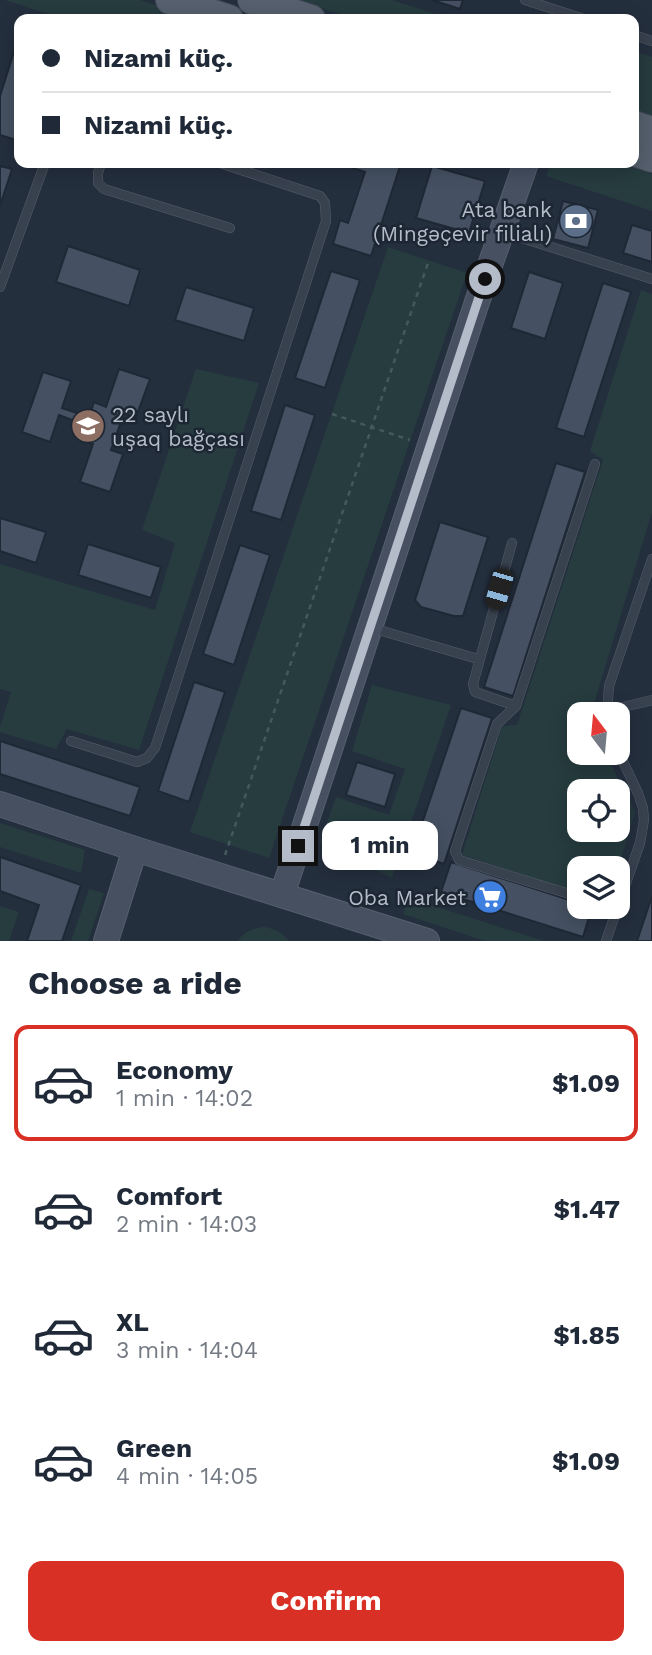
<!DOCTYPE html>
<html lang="en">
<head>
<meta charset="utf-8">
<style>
  :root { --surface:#fff; --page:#f2f2f3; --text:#1f2937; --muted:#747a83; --line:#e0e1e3; --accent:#d93025 }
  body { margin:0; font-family:"Work Sans",sans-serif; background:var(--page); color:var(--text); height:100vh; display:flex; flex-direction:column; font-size:26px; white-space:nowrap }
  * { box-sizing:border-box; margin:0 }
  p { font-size:23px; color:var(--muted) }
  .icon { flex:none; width:38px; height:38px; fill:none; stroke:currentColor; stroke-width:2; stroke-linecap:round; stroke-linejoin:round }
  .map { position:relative; height:941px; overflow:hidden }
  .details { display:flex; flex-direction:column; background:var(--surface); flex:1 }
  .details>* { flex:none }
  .guide { position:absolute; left:14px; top:14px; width:625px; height:154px; border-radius:14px; box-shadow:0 4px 18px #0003; display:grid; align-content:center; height:154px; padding:0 28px; background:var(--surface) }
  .needle { width:46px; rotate:344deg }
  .buttons { position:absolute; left:567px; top:702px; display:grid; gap:14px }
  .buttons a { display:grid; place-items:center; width:63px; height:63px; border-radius:14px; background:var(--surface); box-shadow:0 4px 18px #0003; font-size:35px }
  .end { position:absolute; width:32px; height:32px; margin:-16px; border:9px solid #b4bcc9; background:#111; box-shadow:0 0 0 4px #111 }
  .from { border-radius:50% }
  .bubble { position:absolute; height:49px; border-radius:14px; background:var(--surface); box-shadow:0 4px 18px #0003; font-size:23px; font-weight:700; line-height:49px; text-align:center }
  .car { position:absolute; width:21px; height:42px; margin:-21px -10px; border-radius:9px; box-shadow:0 0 5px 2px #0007; background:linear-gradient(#222 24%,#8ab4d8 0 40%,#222 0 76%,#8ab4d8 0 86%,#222 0) }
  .guide b { display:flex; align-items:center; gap:24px; height:66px; font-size:26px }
  .guide b+b { border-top:2px solid var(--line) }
  .guide i { width:18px; height:18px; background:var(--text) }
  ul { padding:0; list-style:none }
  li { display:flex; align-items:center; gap:21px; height:116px; margin:0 14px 10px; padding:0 14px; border:4px solid transparent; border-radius:14px }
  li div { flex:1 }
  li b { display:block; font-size:26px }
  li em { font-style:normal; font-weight:700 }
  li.on { border-color:var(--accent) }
  li>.icon { width:63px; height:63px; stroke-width:1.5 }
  h2 { padding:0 28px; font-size:32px; line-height:84px }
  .cta { display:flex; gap:14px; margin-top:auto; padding:14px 28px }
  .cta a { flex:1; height:80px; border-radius:14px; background:var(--accent); color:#fff; font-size:28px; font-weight:700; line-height:80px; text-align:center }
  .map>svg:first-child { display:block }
  .green { fill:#263c3f; fill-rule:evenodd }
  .building { fill:#455162; stroke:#1f2835; stroke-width:2 }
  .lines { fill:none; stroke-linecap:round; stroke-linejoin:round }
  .lane-casing { stroke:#565f6c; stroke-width:10 }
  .secondary-casing { stroke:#565f6c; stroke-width:26 }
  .primary-casing { stroke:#414a57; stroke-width:30 }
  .path { stroke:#44595c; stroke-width:2.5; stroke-dasharray:5 5; stroke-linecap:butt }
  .lane { stroke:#38414e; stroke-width:9 }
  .secondary { stroke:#465061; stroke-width:24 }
  .primary { stroke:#56606e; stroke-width:28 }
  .route { stroke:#b4bcc9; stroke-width:9 }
  .labels { text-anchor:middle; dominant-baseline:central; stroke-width:5; stroke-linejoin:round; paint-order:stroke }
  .poi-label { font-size:21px; fill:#b4bcc9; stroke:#1d2633; text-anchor:end }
</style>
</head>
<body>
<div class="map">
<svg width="652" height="941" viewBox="0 0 652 941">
  <rect width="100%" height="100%" fill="#242f3e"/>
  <path class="green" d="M 5,0 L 140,0 L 199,19 L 64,19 Z
    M 296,0 L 392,0 L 451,19 L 355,19 Z
    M 634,51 L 652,57 L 652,119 L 634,113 Z
    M 551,163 L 617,163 L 652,174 L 652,211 L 546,176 Z
    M 388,247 L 467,273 L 269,858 L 190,832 Z
    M 641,290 L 652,294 L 652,512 L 593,707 L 594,714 L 579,714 L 579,752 L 605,753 L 635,812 L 618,869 L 618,868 L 579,868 L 579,893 L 462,855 L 502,726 L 517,725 L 603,460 L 590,451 ZM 579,791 L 618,791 L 618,830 L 579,830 Z
    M 196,369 L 259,383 L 139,750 L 67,729 L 56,749 L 0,732 L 0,727 L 11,692 L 0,689 L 0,564 L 155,610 L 175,543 L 142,530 Z
    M 372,685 L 451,705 L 392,878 L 320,842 L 336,797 L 389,815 L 405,769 L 352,751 Z
    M 0,823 L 85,850 L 81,873 L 0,847 Z
    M 89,889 L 104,893 L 88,941 L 71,941 Z
    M 409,898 L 544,941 L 485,941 L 403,914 Z
    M 0,906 L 19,912 L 9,941 L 0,941 Z
    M 264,927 C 275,929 282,932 289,941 L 237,941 C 245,932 252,928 264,927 Z"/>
  <path class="building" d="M 432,0 L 463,0 L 460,9 Z
    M 19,36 L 19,141 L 0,135 L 0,96 Z
    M 337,163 L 401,163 L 371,256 L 333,244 L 340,220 L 348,223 L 365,172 Z
    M 0,166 L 12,169 L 0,206 Z
    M 432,166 L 485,181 L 469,233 L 416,218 Z
    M 563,201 L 598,210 L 588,248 L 553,239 Z
    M 632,225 L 652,231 L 652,262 L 623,253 Z
    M 68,246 L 140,270 L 129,306 L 56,282 Z
    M 331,271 L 360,280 L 325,388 L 295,378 Z
    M 529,272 L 563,283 L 545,339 L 511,328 Z
    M 603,283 L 631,292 L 584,437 L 556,428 Z
    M 186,287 L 254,308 L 244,341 L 175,320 Z
    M 119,369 L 150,379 L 136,417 L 124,413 L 111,450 L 123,454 L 110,492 L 80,482 L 93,444 L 81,440 L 86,425 L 59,415 L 50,442 L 22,432 L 43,372 L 71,381 L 62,408 L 89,417 L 94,402 L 106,407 Z
    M 285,405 L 315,415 L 281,520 L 251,511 Z
    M 556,463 L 585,472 L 513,696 L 484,687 Z
    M 0,518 L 46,532 L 36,563 L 0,551 Z
    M 440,522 L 488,537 L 463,616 L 454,616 L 421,607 L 415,600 Z
    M 88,544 L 161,567 L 151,598 L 78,575 Z
    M 240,545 L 270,555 L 234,665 L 203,654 Z
    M 194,682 L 225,692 L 189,802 L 158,791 Z
    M 461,708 L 492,718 L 444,864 L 412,853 Z
    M 0,741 L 140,787 L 130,816 L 0,774 Z
    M 357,762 L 395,774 L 385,807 L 346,795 Z
    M 0,857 L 81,885 L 62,941 L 27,941 L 39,905 L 0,891 Z
    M 451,862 L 579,903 L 579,906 L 592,907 L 583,937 L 441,892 Z
    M 652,896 L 652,941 L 637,941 Z"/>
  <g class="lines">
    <g class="lane-casing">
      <path id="lane" d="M 525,0 L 584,19
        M 634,35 L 652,41
        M 101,163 L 98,173 L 98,183 L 104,189 L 230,228
        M 503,232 L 652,279
        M 0,287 L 45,163
        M 512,543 L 473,684 L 475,692 L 516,706
        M 372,628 L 478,659
        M 606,711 L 652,700
        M 607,714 L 609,686 L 652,559
        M 71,741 L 137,762 L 147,758 L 155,748 L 326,221 L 325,203 L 320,196 L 220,163
        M 579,897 L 459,860 L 455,851 L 497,724 L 516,706 L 595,464
        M 606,941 L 640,843 L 644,820 L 643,808 L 638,793 L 618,751"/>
    </g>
    <g class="secondary-casing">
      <path id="secondary" d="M 0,804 L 135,849 L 427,941
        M 282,895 L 477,302 L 526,163
        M 106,941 L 135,849"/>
    </g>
    <g class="primary-casing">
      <path id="primary" d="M 170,0 L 229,19
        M 252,0 L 311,19
        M 634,125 L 652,131
        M 634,152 L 652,158"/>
    </g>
    <path class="path" d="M 332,414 L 410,440
      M 225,855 L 429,260"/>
    <use href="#lane" class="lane"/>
    <use href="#secondary" class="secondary"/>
    <use href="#primary" class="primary"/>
  </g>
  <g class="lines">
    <path class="route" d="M 298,846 L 485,279"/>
  </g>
  <defs>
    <g id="bank-disc" transform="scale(1.75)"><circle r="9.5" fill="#5c6f8a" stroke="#1d2633"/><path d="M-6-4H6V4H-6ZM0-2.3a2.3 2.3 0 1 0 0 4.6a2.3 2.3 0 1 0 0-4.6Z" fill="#fff"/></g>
    <g id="school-disc" transform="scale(1.75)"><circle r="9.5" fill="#8d6e63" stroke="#1d2633"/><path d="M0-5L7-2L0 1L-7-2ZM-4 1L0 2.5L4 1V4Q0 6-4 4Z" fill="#fff"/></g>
    <g id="supermarket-disc" transform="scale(1.75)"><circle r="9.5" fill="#3f7fe0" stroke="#1d2633"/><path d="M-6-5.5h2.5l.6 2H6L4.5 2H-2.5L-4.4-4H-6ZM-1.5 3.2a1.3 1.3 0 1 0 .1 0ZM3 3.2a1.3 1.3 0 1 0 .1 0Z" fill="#fff"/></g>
  </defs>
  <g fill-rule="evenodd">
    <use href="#bank-disc" x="576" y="221"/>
    <use href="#school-disc" x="88" y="426"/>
    <use href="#supermarket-disc" x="490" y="897"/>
  </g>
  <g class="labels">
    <g class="poi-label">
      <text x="552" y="209">Ata bank<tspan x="552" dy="24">(Mingəçevir filialı)</tspan></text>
      <text x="112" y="414" text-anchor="start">22 saylı<tspan x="112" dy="24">uşaq bağçası</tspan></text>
      <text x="466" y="897">Oba Market</text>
    </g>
  </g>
</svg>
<div class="buttons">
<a><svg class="needle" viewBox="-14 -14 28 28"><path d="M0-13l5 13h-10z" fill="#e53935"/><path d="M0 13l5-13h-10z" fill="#747a83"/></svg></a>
<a><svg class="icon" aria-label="locate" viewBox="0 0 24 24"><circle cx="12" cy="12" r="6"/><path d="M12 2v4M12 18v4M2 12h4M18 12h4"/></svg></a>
<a><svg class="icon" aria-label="layers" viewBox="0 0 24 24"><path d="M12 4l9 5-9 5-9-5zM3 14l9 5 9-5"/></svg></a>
</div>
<i class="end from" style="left:485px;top:279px"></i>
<i class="end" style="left:298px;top:846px"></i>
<div class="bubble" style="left:322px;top:821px;width:116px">1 min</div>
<i class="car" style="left:499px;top:589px;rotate:196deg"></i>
<div class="guide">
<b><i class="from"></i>Nizami küç.</b>
<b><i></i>Nizami küç.</b>
</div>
</div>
<section class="details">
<h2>Choose a ride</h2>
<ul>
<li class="on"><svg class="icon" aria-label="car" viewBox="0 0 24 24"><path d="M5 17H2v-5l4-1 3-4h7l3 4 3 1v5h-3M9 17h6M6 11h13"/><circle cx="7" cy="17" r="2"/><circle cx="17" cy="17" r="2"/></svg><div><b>Economy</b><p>1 min · 14:02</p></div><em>$1.09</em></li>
<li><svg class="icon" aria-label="car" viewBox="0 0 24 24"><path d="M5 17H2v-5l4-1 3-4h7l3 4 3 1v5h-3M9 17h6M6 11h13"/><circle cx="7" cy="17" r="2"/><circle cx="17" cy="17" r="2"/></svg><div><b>Comfort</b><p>2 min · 14:03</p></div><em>$1.47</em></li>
<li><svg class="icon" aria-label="car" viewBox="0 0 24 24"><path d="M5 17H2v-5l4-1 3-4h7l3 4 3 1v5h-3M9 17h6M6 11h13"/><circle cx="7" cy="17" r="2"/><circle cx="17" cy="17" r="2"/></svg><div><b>XL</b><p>3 min · 14:04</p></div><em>$1.85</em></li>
<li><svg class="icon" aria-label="car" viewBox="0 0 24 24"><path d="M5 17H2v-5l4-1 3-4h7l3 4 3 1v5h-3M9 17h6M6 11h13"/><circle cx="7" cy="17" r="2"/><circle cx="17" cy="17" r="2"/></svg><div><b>Green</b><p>4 min · 14:05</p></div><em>$1.09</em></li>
</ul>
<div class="cta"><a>Confirm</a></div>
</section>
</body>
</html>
